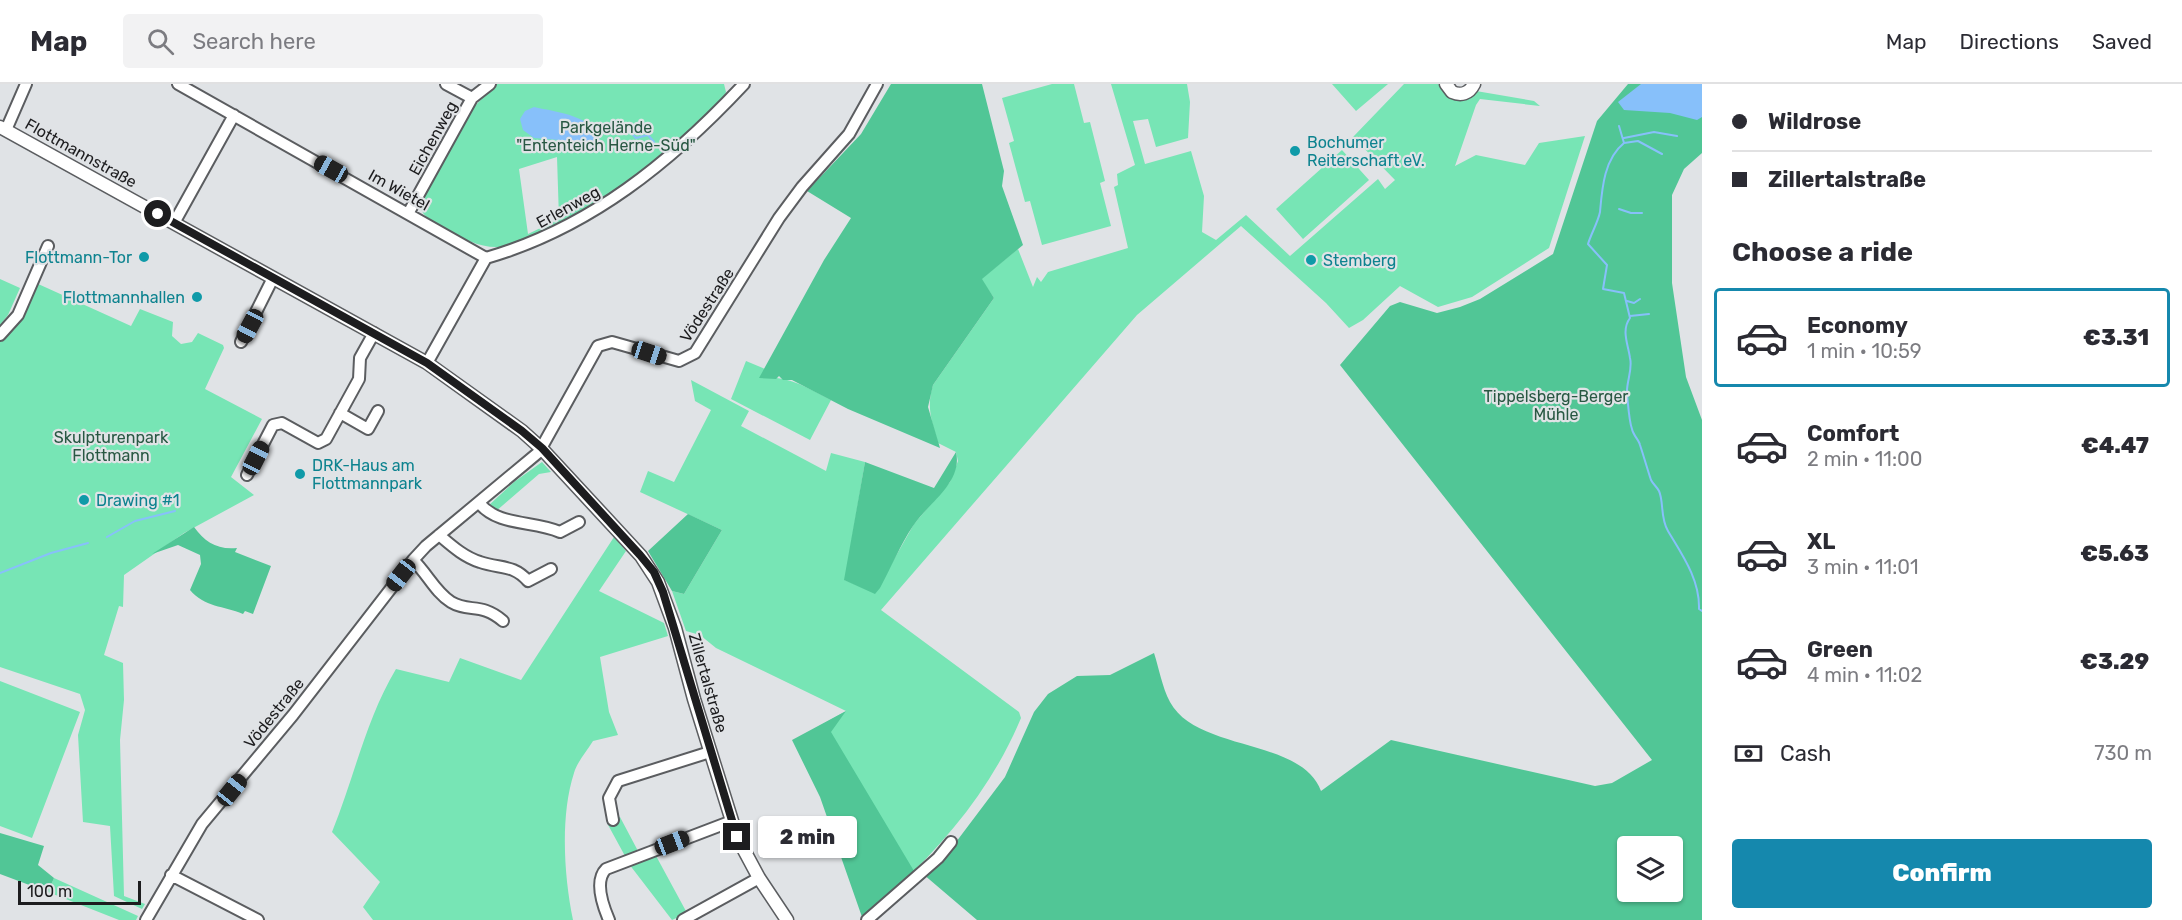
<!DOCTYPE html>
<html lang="en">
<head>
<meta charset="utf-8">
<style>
  :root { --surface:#fff; --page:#f2f2f3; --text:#2b2b33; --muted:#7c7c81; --line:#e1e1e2; --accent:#1588ad }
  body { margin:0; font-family:Rubik,sans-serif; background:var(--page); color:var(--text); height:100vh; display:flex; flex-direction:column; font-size:22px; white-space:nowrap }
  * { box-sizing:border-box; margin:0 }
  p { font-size:20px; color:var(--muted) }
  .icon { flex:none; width:33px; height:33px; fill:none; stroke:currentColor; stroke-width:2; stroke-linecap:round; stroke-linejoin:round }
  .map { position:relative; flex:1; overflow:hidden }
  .drawer { display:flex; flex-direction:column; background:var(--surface); width:480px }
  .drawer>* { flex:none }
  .hud { display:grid; align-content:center; height:132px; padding:0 30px; background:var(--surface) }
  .buttons { position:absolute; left:1617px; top:752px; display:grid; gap:12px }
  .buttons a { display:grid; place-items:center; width:66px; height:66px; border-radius:6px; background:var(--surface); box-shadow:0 2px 4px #0004; font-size:30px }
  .scale { position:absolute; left:18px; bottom:15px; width:123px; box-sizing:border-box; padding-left:6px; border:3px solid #1d1d1f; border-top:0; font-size:16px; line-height:21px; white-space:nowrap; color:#1d1d1f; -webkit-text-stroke:4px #e0e3e6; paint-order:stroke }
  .end { position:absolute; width:27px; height:27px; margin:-14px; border:8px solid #1d1d1f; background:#fff; box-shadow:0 0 0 3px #fff }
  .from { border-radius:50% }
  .bubble { position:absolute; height:42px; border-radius:6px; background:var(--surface); box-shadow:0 2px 4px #0004; font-size:20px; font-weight:800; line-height:42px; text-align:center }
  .car { position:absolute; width:18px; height:36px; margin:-18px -9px; border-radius:8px; box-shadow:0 0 4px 2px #0007; background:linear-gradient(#222 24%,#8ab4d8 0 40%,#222 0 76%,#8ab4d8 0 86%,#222 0) }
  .hud b { display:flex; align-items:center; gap:21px; height:57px; font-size:22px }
  .hud b+b { border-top:2px solid var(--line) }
  .hud i { width:15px; height:15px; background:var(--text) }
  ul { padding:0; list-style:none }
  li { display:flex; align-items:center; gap:18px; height:99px; margin:0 12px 9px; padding:0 18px; border:3px solid transparent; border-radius:6px }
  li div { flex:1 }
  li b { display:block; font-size:22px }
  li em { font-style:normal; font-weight:800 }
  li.current { border-color:var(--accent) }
  li>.icon { width:54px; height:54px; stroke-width:1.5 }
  h2 { padding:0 30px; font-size:27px; line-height:72px }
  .pay { display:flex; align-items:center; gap:15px; height:66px; padding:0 30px; font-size:22px }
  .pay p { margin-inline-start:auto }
  .action { display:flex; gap:12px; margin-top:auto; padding:12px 30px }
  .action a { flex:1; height:69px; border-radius:6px; background:var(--accent); color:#fff; font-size:24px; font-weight:800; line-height:69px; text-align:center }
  header { display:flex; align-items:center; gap:36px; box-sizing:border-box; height:84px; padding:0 30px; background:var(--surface); border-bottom:2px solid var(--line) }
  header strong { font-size:28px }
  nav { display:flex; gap:33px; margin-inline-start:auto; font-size:21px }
  .search { width:420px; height:54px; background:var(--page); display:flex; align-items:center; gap:15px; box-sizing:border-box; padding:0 21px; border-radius:6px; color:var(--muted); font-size:22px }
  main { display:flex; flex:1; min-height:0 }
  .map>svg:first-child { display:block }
  .green { fill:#77e5b5; fill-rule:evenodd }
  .forest { fill:#51c696; fill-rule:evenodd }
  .water { fill:#87c0fa }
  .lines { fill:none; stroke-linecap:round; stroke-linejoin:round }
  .stream { stroke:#87c0fa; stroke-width:2 }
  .minor-casing { stroke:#5b5d60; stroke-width:14 }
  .tertiary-casing { stroke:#5b5d60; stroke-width:15 }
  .minor { stroke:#fff; stroke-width:10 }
  .tertiary { stroke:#fff; stroke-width:12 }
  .route { stroke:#1d1d1f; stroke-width:8 }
  .culture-dot { fill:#0f9aa8; stroke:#e0e3e6; stroke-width:2 }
  .labels { text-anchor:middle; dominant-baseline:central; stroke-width:4.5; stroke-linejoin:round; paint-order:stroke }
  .park-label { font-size:16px; fill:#285843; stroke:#e0e3e6 }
  .street-label { font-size:16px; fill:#1d1d1f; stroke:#e0e3e6 }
  .culture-label { font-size:16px; fill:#0d838f; stroke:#e0e3e6; text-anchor:start }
</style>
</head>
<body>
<header>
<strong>Map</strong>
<div class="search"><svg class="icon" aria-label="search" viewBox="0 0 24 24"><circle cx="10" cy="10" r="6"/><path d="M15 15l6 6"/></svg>Search here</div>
<nav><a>Map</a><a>Directions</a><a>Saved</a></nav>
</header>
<main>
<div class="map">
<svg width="1702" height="836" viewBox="0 0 1702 836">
  <rect width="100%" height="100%" fill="#e0e3e6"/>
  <path class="green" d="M 496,0 L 724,0 L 726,8 C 723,17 713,25 706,32 C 666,75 558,160 499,163 C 480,164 464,155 448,146 C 435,139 423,135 419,120 L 470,27 ZM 557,73 L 559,135 L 528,150 L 519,85 Z
    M 1052,0 L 1074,0 L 1084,39 L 1090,38 L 1105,97 L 1100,99 L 1111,142 L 1042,161 L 1030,117 L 1025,118 L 1009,59 L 1014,57 L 1002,14 Z
    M 1111,0 L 1187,0 L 1190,18 L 1188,54 L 1156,63 L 1148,35 L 1133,37 L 1145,80 L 1191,67 L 1204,112 L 1202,148 L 1216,156 L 1246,131 L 1290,172 L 1378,95 L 1385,105 L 1395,96 L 1353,53 L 1404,0 L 1438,0 L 1459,16 L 1476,7 L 1534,17 L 1540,22 L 1480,15 L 1476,21 L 1455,82 L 1476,71 L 1525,81 L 1539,59 L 1585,52 L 1549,164 L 1472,213 L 1438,223 L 1400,202 L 1363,236 L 1349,244 L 1326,219 L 1241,142 L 1137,231 L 881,526 L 1019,628 L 1021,634 C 994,699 950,754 898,802 L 814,645 L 846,627 L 716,564 L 700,551 L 686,547 L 672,507 L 684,510 L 722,446 L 640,408 L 648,387 L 674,398 L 711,326 L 695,317 L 691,296 L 749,327 L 741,342 L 826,387 L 831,369 L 865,378 L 845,496 L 875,509 L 914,440 L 950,398 L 958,377 L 956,368 L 938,359 C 932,338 926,323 933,301 L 994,214 L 981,195 L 1018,165 L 1033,203 L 1037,193 L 1041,198 L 1048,188 L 1128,164 L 1114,103 L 1118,101 L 1117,90 L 1135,81 Z
    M 1332,0 L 1388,0 L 1356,27 Z
    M 1342,66 L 1369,96 L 1303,155 L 1276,125 Z
    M 0,195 L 20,204 L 8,231 L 0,241 Z
    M 36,199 L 131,242 L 140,225 L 173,238 L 172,252 L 181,260 L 192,258 L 198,249 L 223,261 L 224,264 L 205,305 L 262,335 L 231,393 L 254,411 L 184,449 L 124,491 L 123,523 L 119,522 L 104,571 L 123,579 L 124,616 L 120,656 L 124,812 L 145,820 L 142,825 L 114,812 L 110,742 L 83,738 L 78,651 L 85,626 L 80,610 L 0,583 L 0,256 L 19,237 Z
    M 746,277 L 765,285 L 760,294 C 787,291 806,303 831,316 L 810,356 L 731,315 Z
    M 542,378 L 551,388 L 539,390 L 495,428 L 488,422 L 514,398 Z
    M 614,453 L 626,467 L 599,507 L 664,539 L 668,552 L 600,573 L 609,628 L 618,651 L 593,657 C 587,667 577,678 574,689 C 560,732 564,792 573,836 L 373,836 L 363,823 L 380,798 L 332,748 C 354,694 366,635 396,585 L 449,598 L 460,574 L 521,596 Z
    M 0,597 L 80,628 L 32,754 L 0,742 Z
    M 620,733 L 638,767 L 625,772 L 607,739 Z
    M 655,770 L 687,829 L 672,836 L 629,780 Z
    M 54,794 L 138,832 L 136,836 L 119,836 L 48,808 Z"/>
  <path class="forest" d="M 891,0 L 982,0 L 1004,87 L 1002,102 L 1023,161 L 982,195 L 994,214 L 933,301 L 928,323 L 940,364 L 848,325 L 792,296 L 783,296 L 779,292 L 776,295 L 759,294 L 824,176 L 851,134 L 807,107 L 861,50 Z
    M 1628,0 L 1702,0 L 1702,69 L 1684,85 L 1672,111 L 1672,199 L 1686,293 L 1702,336 L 1702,836 L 977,836 L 923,790 L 941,778 L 1005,693 L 1034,628 L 1048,610 L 1077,592 L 1110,591 L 1154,569 C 1159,584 1162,603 1170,618 C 1197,668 1302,654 1321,707 L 1391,656 L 1595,702 L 1612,699 L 1652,676 L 1340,281 L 1390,222 L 1400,218 L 1437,229 L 1460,223 L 1480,215 L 1553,170 L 1597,37 ZM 1628,762 L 1672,762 L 1672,807 L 1628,807 Z
    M 956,368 C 963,399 928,419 913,442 C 900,461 891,484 880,504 L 875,510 L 844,496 L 865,378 L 934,404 Z
    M 688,430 L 722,446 L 684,510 L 672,507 L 648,467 Z
    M 194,443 C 205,458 217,466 237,464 L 235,468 L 271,482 L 253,530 L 245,527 L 243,530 C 224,522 204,523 190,506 L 201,480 L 200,471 L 178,461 L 152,470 Z
    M 846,627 L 831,648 L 914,787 L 862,833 L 820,713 L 792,656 Z
    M 0,749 L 44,762 L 38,781 L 54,794 L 48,808 L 0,790 Z"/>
  <path class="water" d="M 1641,0 L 1702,0 L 1702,33 L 1697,36 L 1670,29 L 1624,26 L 1618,18 Z
    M 534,23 C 556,28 599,32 600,60 L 586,63 L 559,56 L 534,54 L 523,46 L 520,35 L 525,27 Z"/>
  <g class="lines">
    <path class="stream" d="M 1619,42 L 1624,59 C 1604,75 1602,105 1600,128 C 1598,138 1591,150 1588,160 L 1607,181 L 1603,205 L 1624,209 L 1630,234 C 1621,246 1628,260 1630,274 C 1633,286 1626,298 1627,310 C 1628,319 1629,337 1632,345 C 1633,351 1639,356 1640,361 C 1644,373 1647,384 1651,396 C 1653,400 1657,403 1659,407 C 1664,418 1660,434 1668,447 C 1681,469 1700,495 1699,525 L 1702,527
      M 597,48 L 622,39 L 636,54 L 648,51 L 654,58
      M 1624,54 L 1654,48 L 1677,52
      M 1624,59 L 1638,57 L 1662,70
      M 1619,125 L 1631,129 L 1642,129
      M 1627,217 L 1634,219 L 1640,215
      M 1630,232 L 1649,230
      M 107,453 L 135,437 L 175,427
      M 0,489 L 51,469 L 88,459"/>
    <g class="minor-casing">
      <path id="minor" d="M 178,0 L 486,174
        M 446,0 L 472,14
        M 6,46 L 26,0
        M 409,128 L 472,14 L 490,0
        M 174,139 L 234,31
        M 0,251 L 18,231 L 48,162
        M 241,258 L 273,194
        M 427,279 L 486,174 C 590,144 671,78 744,0
        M 340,329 L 368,345 L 378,327
        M 247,391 L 273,341 L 282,339 L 318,359 L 326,355 L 359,295 L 360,274 L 374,249
        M 479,419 C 499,443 533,436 560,448 L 579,438
        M 439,451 C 452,462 464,473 480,478 C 500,485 513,480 528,497 L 551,485
        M 413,476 C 427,489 435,508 451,518 C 469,529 481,518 503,537
        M 613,736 L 609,714 L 618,697 L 710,668
        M 171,791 L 258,836
        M 146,836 L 202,740 L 293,631 L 413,476 L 426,462 L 539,368 L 598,262 L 612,258 L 679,277 L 695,269 L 779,134 L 802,103 L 849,50 L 877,0
        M 609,836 C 603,822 594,797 606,785 L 732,737
        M 683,836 L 759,794
        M 867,836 L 938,774 L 951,758"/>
    </g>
    <g class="tertiary-casing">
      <path id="tertiary" d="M 1446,0 L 1452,8 C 1461,12 1469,10 1474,0
        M 0,43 L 427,279 L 522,347 L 542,365 L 641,472 L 658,498 L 675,544 L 694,615 L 737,753 L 759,794 L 787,836"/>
    </g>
    <use href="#minor" class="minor"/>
    <use href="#tertiary" class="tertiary"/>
  </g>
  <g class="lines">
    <path class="route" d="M 158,130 L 427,279 L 522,347 L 542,364 L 640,471 L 654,488 L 663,508 L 737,753"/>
  </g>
  <g class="culture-dot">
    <circle cx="1295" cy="67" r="6"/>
    <circle cx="144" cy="173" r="6"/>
    <circle cx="1311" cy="176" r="6"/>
    <circle cx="197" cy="213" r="6"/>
    <circle cx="300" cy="390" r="6"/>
    <circle cx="84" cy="416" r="6"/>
  </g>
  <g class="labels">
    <g class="park-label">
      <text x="606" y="43">Parkgelände<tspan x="606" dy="18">"Ententeich Herne-Süd"</tspan></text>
      <text x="1556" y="312">Tippelsberg-Berger<tspan x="1556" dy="18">Mühle</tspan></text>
      <text x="111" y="353">Skulpturenpark<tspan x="111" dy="18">Flottmann</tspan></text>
    </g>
    <g class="street-label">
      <text transform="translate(433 54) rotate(-61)">Eichenweg</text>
      <text transform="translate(81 69) rotate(29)">Flottmannstraße</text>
      <text transform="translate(399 106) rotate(29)">Im Wietel</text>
      <text transform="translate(568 123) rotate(-29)">Erlenweg</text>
      <text transform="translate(707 221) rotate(-57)">Vödestraße</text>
      <text transform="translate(708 599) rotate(74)">Zillertalstraße</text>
      <text transform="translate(274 629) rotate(-51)">Vödestraße</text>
    </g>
    <g class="culture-label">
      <text x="1307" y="58">Bochumer<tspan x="1307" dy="18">Reiterschaft eV.</tspan></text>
      <text x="132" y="173" text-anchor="end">Flottmann-Tor</text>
      <text x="1323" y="176">Stemberg</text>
      <text x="185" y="213" text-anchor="end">Flottmannhallen</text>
      <text x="312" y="381">DRK-Haus am<tspan x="312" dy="18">Flottmannpark</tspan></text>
      <text x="96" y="416">Drawing #1</text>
    </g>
  </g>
</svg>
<div class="buttons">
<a><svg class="icon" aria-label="layers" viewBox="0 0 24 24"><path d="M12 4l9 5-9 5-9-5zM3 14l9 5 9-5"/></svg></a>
</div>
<div class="scale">100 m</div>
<i class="end from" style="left:158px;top:130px"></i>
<i class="end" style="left:737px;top:753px"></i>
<div class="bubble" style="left:758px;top:732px;width:99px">2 min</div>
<i class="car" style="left:331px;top:85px;rotate:299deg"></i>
<i class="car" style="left:250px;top:242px;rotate:208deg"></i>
<i class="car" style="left:649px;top:269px;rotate:108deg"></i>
<i class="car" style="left:256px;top:374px;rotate:27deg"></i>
<i class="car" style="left:401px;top:491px;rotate:218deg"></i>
<i class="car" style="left:232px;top:706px;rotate:39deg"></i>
<i class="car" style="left:672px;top:759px;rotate:69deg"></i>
</div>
<section class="drawer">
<div class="hud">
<b><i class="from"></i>Wildrose</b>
<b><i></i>Zillertalstraße</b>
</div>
<h2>Choose a ride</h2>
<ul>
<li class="current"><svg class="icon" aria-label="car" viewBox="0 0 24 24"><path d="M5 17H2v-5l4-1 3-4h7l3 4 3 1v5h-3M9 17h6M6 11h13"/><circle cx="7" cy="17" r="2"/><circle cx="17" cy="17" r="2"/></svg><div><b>Economy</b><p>1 min · 10:59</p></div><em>€3.31</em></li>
<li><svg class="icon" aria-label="car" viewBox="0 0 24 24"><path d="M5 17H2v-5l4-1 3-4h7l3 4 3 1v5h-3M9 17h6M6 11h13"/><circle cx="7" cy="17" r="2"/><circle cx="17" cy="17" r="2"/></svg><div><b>Comfort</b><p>2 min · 11:00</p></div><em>€4.47</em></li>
<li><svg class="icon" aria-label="car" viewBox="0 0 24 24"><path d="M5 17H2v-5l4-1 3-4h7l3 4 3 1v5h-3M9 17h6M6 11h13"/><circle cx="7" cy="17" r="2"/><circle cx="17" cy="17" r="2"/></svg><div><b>XL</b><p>3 min · 11:01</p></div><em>€5.63</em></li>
<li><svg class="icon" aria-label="car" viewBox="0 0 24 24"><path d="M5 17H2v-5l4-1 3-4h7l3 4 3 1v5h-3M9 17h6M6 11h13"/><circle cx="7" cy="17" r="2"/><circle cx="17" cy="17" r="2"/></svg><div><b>Green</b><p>4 min · 11:02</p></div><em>€3.29</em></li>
</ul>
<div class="pay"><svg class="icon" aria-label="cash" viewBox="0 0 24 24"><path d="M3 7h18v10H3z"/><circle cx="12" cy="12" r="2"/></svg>Cash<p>730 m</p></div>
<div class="action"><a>Confirm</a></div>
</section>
</main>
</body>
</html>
